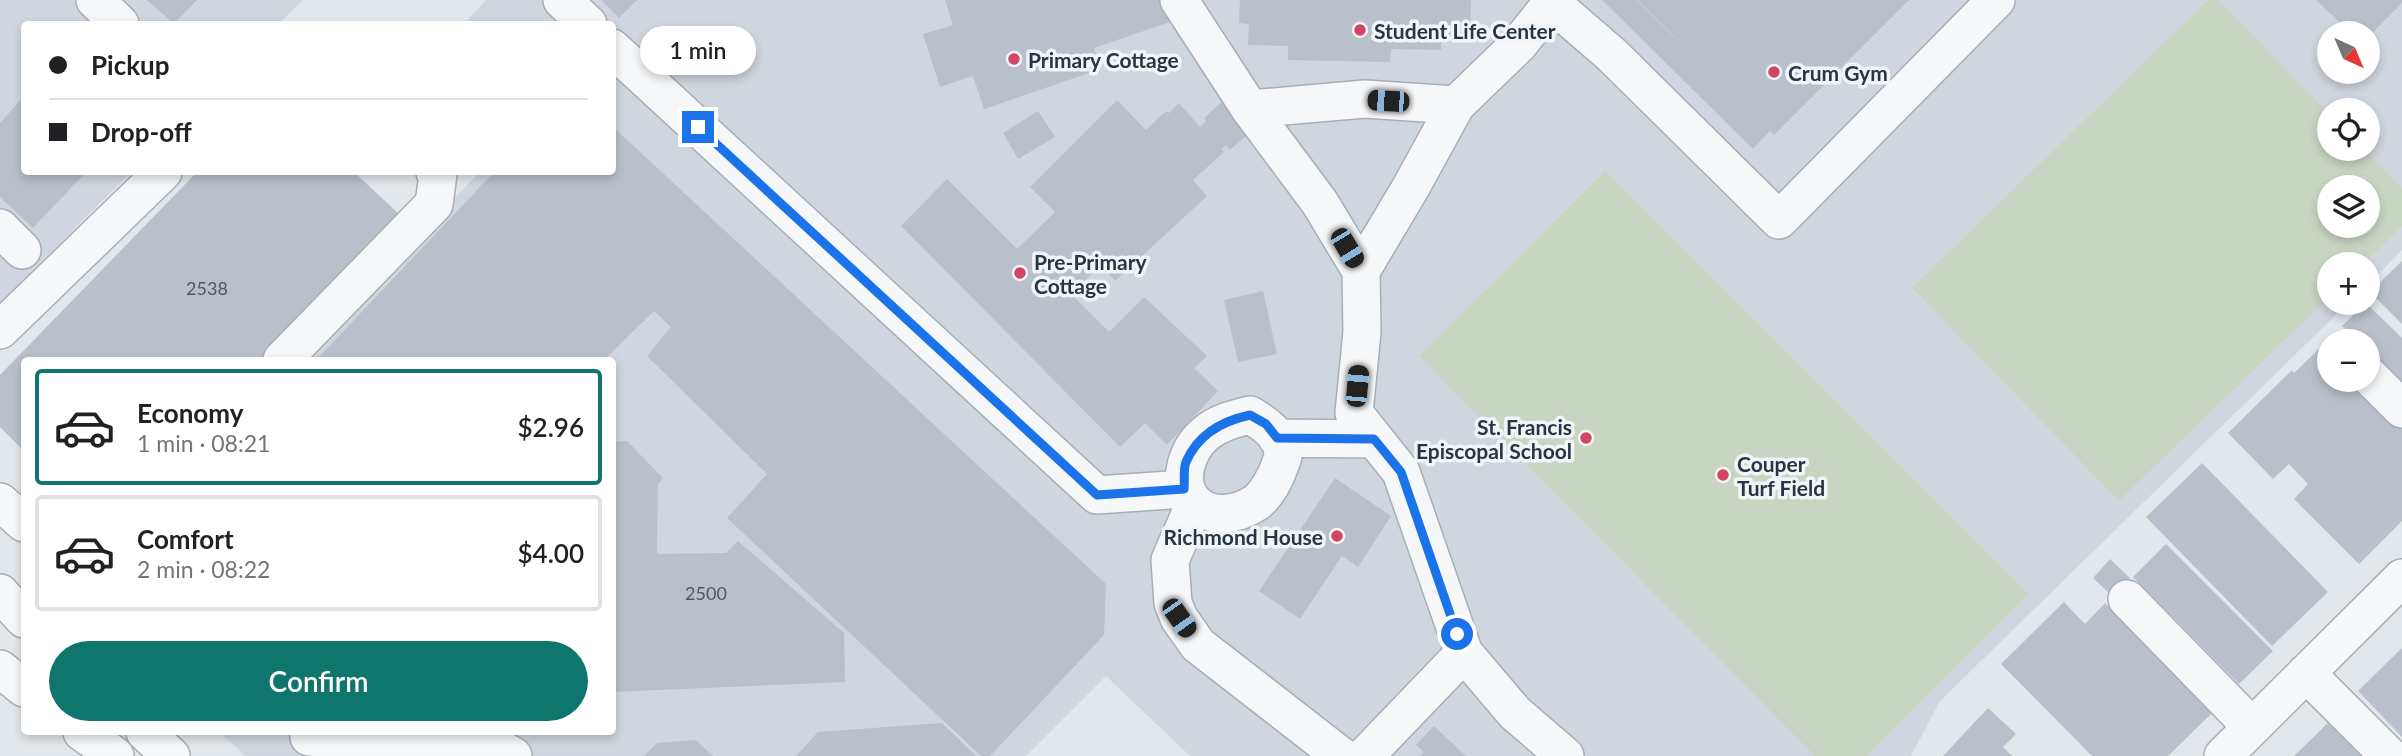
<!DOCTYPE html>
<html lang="en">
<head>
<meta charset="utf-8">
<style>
  :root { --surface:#fff; --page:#f6f6f6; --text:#202124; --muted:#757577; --line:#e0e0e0; --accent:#0f766e }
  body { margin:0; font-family:Lato,sans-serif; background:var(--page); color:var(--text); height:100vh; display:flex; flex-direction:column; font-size:26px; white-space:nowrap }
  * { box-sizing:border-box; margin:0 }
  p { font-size:23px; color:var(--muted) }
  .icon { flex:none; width:38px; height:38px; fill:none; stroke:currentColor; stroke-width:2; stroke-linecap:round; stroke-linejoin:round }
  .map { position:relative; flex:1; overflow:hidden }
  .details { position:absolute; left:21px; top:357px; width:595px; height:378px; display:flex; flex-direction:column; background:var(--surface); border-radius:7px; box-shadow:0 4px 10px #0003 }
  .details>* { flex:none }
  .top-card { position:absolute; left:21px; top:21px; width:595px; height:154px; border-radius:7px; box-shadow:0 4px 10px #0003; display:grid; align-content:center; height:154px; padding:0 28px; background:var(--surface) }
  .needle { width:46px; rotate:136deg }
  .controls { position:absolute; left:2317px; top:21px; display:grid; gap:14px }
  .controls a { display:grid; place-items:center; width:63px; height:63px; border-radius:50%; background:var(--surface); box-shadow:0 4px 10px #0003; font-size:35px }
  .end { position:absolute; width:32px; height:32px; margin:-16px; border:9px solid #1a73e8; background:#fff; box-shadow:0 0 0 4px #fff }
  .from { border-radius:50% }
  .bubble { position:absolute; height:49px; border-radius:24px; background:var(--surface); box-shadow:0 4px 10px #0003; font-size:23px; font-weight:600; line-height:49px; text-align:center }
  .car { position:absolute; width:21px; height:42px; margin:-21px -10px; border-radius:9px; box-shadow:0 0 5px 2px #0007; background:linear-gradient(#222 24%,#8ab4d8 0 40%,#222 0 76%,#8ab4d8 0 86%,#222 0) }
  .top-card b { display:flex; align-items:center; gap:24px; height:66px; font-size:26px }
  .top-card b+b { border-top:2px solid var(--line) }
  .top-card i { width:18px; height:18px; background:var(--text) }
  ul { padding:12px 0 0; list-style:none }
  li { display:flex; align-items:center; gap:21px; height:116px; margin:0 14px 10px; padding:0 14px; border:4px solid var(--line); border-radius:7px }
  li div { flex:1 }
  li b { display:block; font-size:26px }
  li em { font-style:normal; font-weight:600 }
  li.active { border-color:var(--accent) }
  li>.icon { width:63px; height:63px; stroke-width:1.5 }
  .primary-button { display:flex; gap:14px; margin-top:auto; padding:14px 28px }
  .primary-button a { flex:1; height:80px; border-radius:42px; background:var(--accent); color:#fff; font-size:28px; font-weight:600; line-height:80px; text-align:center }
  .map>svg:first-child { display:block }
  .built { fill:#d0d6dd; fill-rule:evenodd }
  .green { fill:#c9d5c3; fill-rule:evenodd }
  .building { fill:#b9c0c9 }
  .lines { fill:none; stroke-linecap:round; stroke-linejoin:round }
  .minor-casing { stroke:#a7aeb6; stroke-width:40 }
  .minor { stroke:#f5f7f9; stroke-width:37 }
  .route { stroke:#1a73e8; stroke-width:9 }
  .poi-dot { fill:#d34565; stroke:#f2f5f8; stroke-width:2.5 }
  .labels { text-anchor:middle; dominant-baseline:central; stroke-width:7; stroke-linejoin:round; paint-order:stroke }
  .number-label { font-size:18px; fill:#4e5865 }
  .poi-label { font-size:21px; font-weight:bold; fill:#2a3544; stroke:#f2f5f8; text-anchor:start }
</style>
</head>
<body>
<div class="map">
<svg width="2402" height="756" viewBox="0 0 2402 756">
  <rect width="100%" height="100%" fill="#e2e7eb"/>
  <path class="built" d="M 0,0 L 303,0 L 278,24 L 24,24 L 24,172 L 131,172 L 0,303 Z
    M 486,0 L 2402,0 L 2402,250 L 2368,284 L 2368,264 L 2329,264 L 2329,303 L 2348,303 L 1940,701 L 1911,756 L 1190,756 L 1106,676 L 1026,756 L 245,756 L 220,732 L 612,732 L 612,360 L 297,360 L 480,172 L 612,172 L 612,24 L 464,24 ZM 2329,33 L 2368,33 L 2368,72 L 2329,72 ZM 2329,110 L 2368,110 L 2368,149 L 2329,149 ZM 2329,187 L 2368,187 L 2368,226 L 2329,226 Z"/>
  <path class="green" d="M 2208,0 L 2218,0 L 2329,113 L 2329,149 L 2364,149 L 2402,188 L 2402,226 L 2363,264 L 2329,264 L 2329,297 L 2119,501 L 1912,288 ZM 2329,187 L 2368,187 L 2368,226 L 2329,226 Z
    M 1605,171 L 2029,594 L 1867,756 L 1815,756 L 1419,356 Z"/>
  <path class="building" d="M 147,0 L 197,0 L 174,24 Z
    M 601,0 L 637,0 L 619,18 Z
    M 945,0 L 1163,0 L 1170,22 L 1094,48 L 1101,69 L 984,109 L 973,76 L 940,87 L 923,34 L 953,25 Z
    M 1240,0 L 1471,0 L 1470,36 L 1441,36 L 1441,50 L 1391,49 L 1390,62 L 1288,60 L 1288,46 L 1248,45 L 1249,24 L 1239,23 Z
    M 1602,0 L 1636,0 L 1712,74 L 1637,0 L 1909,0 L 1774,135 L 1770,131 L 1753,149 Z
    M 2316,0 L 2402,0 L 2402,3 L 2368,37 L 2368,33 L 2351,33 Z
    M 24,96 L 24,172 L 86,172 L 33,228 L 0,197 L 0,123 Z
    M 1228,96 L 1256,127 L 1230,150 L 1226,145 L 1222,149 L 1224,152 L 1193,180 L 1207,196 L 1115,281 L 1101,265 L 1071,294 L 1109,332 L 1144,297 L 1207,356 L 1194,368 L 1218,391 L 1167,445 L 1145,423 L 1120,447 L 901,226 L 947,179 L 1017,249 L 1055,212 L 1030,187 L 1117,100 L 1146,130 L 1166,111 L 1169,113 L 1179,103 L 1200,127 L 1206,121 L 1204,118 Z
    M 1038,111 L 1055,137 L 1018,159 L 1003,133 Z
    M 612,126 L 1106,584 L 1104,635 L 990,756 L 981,756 L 727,518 L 767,474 L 647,356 L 671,327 L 654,311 L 604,360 L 321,360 L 318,358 L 494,172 L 612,172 Z
    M 197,172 L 354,172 L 400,215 L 260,360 L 24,360 L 24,451 L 0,427 L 0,375 Z
    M 2402,261 L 2402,324 L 2370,292 Z
    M 1263,291 L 1277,354 L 1238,362 L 1224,300 Z
    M 2366,303 L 2402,338 L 2402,384 L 2368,351 L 2368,341 L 2358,341 L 2342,326 Z
    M 2321,347 L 2329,355 L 2329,380 L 2353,380 L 2402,429 L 2402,521 L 2359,564 L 2294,499 L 2308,484 L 2289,464 L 2273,479 L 2228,433 L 2292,370 L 2294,373 Z
    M 627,441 L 663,478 L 658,484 L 657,554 L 726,553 L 738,541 L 844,633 L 845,682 L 612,692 L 612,442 Z
    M 2202,463 L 2328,592 L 2272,646 L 2146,517 Z
    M 1335,478 L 1391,516 L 1358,567 L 1342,556 L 1300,619 L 1259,591 Z
    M 2166,544 L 2273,651 L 2239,684 L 2133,577 Z
    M 2110,559 L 2130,578 L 2112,596 L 2093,578 Z
    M 2064,602 L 2085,624 L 2105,603 L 2213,712 L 2168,756 L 2092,756 L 2001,664 Z
    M 2402,648 L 2402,737 L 2358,691 Z
    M 1988,708 L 2016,734 L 2003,747 L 2012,756 L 1943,756 Z
    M 2335,716 L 2374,756 L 2294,756 Z
    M 942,723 L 976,756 L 796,756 L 818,732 Z
    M 1434,726 L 1466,756 L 1420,756 L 1424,752 L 1416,745 Z
    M 696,740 L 713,756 L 644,756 L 657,743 Z"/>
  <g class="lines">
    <g class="minor-casing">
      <path id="minor" d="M 95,0 L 120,24
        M 562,0 L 588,24
        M 1179,0 L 1250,109 L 1320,203 L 1361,271
        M 1554,0 L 1519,44 L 1456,105 L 1411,187 L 1361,271 L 1362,332 L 1354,413 L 1401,472 L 1464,653 L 1515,713 L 1565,756
        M 1553,4 L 1612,55 L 1779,220 L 1996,0
        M 612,48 L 1097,495 L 1184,489
        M 1250,109 L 1365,99 L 1456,105
        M 0,228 L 22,250
        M 0,330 L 163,172
        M 282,360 L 434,204 L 438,174 L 435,172
        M 2368,375 L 2402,409
        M 1250,415 C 1264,423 1283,436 1283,455 C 1283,459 1281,462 1280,465 C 1276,477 1267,494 1257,502 C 1238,515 1210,520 1193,501 C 1176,481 1187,450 1205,434 C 1218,423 1233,419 1250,415 Z
        M 1277,438 L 1374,439
        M 0,502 L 24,523
        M 1195,503 L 1170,560 L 1173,603 L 1179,618 L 1198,645 L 1341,756
        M 0,593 L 24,619
        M 2127,599 L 2252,727
        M 0,669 L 24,688
        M 2306,673 L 2389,756
        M 82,732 L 115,756
        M 145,732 L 171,756
        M 309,737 L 410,745 L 495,746 L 513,756
        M 1365,756 L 1464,653
        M 2223,756 L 2402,578"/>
    </g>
    <use href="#minor" class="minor"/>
  </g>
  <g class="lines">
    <path class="route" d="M 698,127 L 1097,495 L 1184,489 C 1185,481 1183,469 1186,462 C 1198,434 1222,421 1250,415 L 1266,424 L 1277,438 L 1374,439 L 1401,472 L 1457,634"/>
  </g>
  <g class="poi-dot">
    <circle cx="1360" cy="30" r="7"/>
    <circle cx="1014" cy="59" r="7"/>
    <circle cx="1774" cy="72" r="7"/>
    <circle cx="1020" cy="273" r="7"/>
    <circle cx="1586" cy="438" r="7"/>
    <circle cx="1723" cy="475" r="7"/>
    <circle cx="1337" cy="536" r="7"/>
  </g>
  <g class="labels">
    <g class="number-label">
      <text x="207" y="288">2538</text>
      <text x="706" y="593">2500</text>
    </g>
    <g class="poi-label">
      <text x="1374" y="30">Student Life Center</text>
      <text x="1028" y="59">Primary Cottage</text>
      <text x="1788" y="72">Crum Gym</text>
      <text x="1034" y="261">Pre-Primary<tspan x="1034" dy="24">Cottage</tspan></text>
      <text x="1572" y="426" text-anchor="end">St. Francis<tspan x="1572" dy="24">Episcopal School</tspan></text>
      <text x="1737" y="463">Couper<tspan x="1737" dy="24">Turf Field</tspan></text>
      <text x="1323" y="536" text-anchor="end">Richmond House</text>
    </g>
  </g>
</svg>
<div class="controls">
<a><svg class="needle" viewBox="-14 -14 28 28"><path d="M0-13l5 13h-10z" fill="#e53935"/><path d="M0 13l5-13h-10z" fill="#757577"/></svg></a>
<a><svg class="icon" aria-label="locate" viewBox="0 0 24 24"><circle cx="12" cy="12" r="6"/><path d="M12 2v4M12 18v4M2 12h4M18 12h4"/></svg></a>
<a><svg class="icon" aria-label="layers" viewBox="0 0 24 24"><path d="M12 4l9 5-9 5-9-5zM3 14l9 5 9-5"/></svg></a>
<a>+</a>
<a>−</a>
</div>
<i class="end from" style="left:1457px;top:634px"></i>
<i class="end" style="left:698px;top:127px"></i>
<div class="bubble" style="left:640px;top:26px;width:116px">1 min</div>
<i class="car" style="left:1388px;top:101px;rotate:273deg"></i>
<i class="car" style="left:1347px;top:248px;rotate:149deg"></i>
<i class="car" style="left:1357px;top:386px;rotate:5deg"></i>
<i class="car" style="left:1179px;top:618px;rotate:145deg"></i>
<div class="top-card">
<b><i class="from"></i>Pickup</b>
<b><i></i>Drop-off</b>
</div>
<section class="details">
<ul>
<li class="active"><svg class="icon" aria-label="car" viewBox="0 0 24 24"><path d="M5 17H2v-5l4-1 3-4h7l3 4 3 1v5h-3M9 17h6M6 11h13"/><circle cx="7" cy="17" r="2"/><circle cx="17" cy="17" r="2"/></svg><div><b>Economy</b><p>1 min · 08:21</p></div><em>$2.96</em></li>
<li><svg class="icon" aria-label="car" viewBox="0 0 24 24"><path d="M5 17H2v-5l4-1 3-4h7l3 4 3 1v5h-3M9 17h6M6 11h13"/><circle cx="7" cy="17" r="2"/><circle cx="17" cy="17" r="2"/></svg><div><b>Comfort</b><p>2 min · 08:22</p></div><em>$4.00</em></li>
</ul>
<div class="primary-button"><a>Confirm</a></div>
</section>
</div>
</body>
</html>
